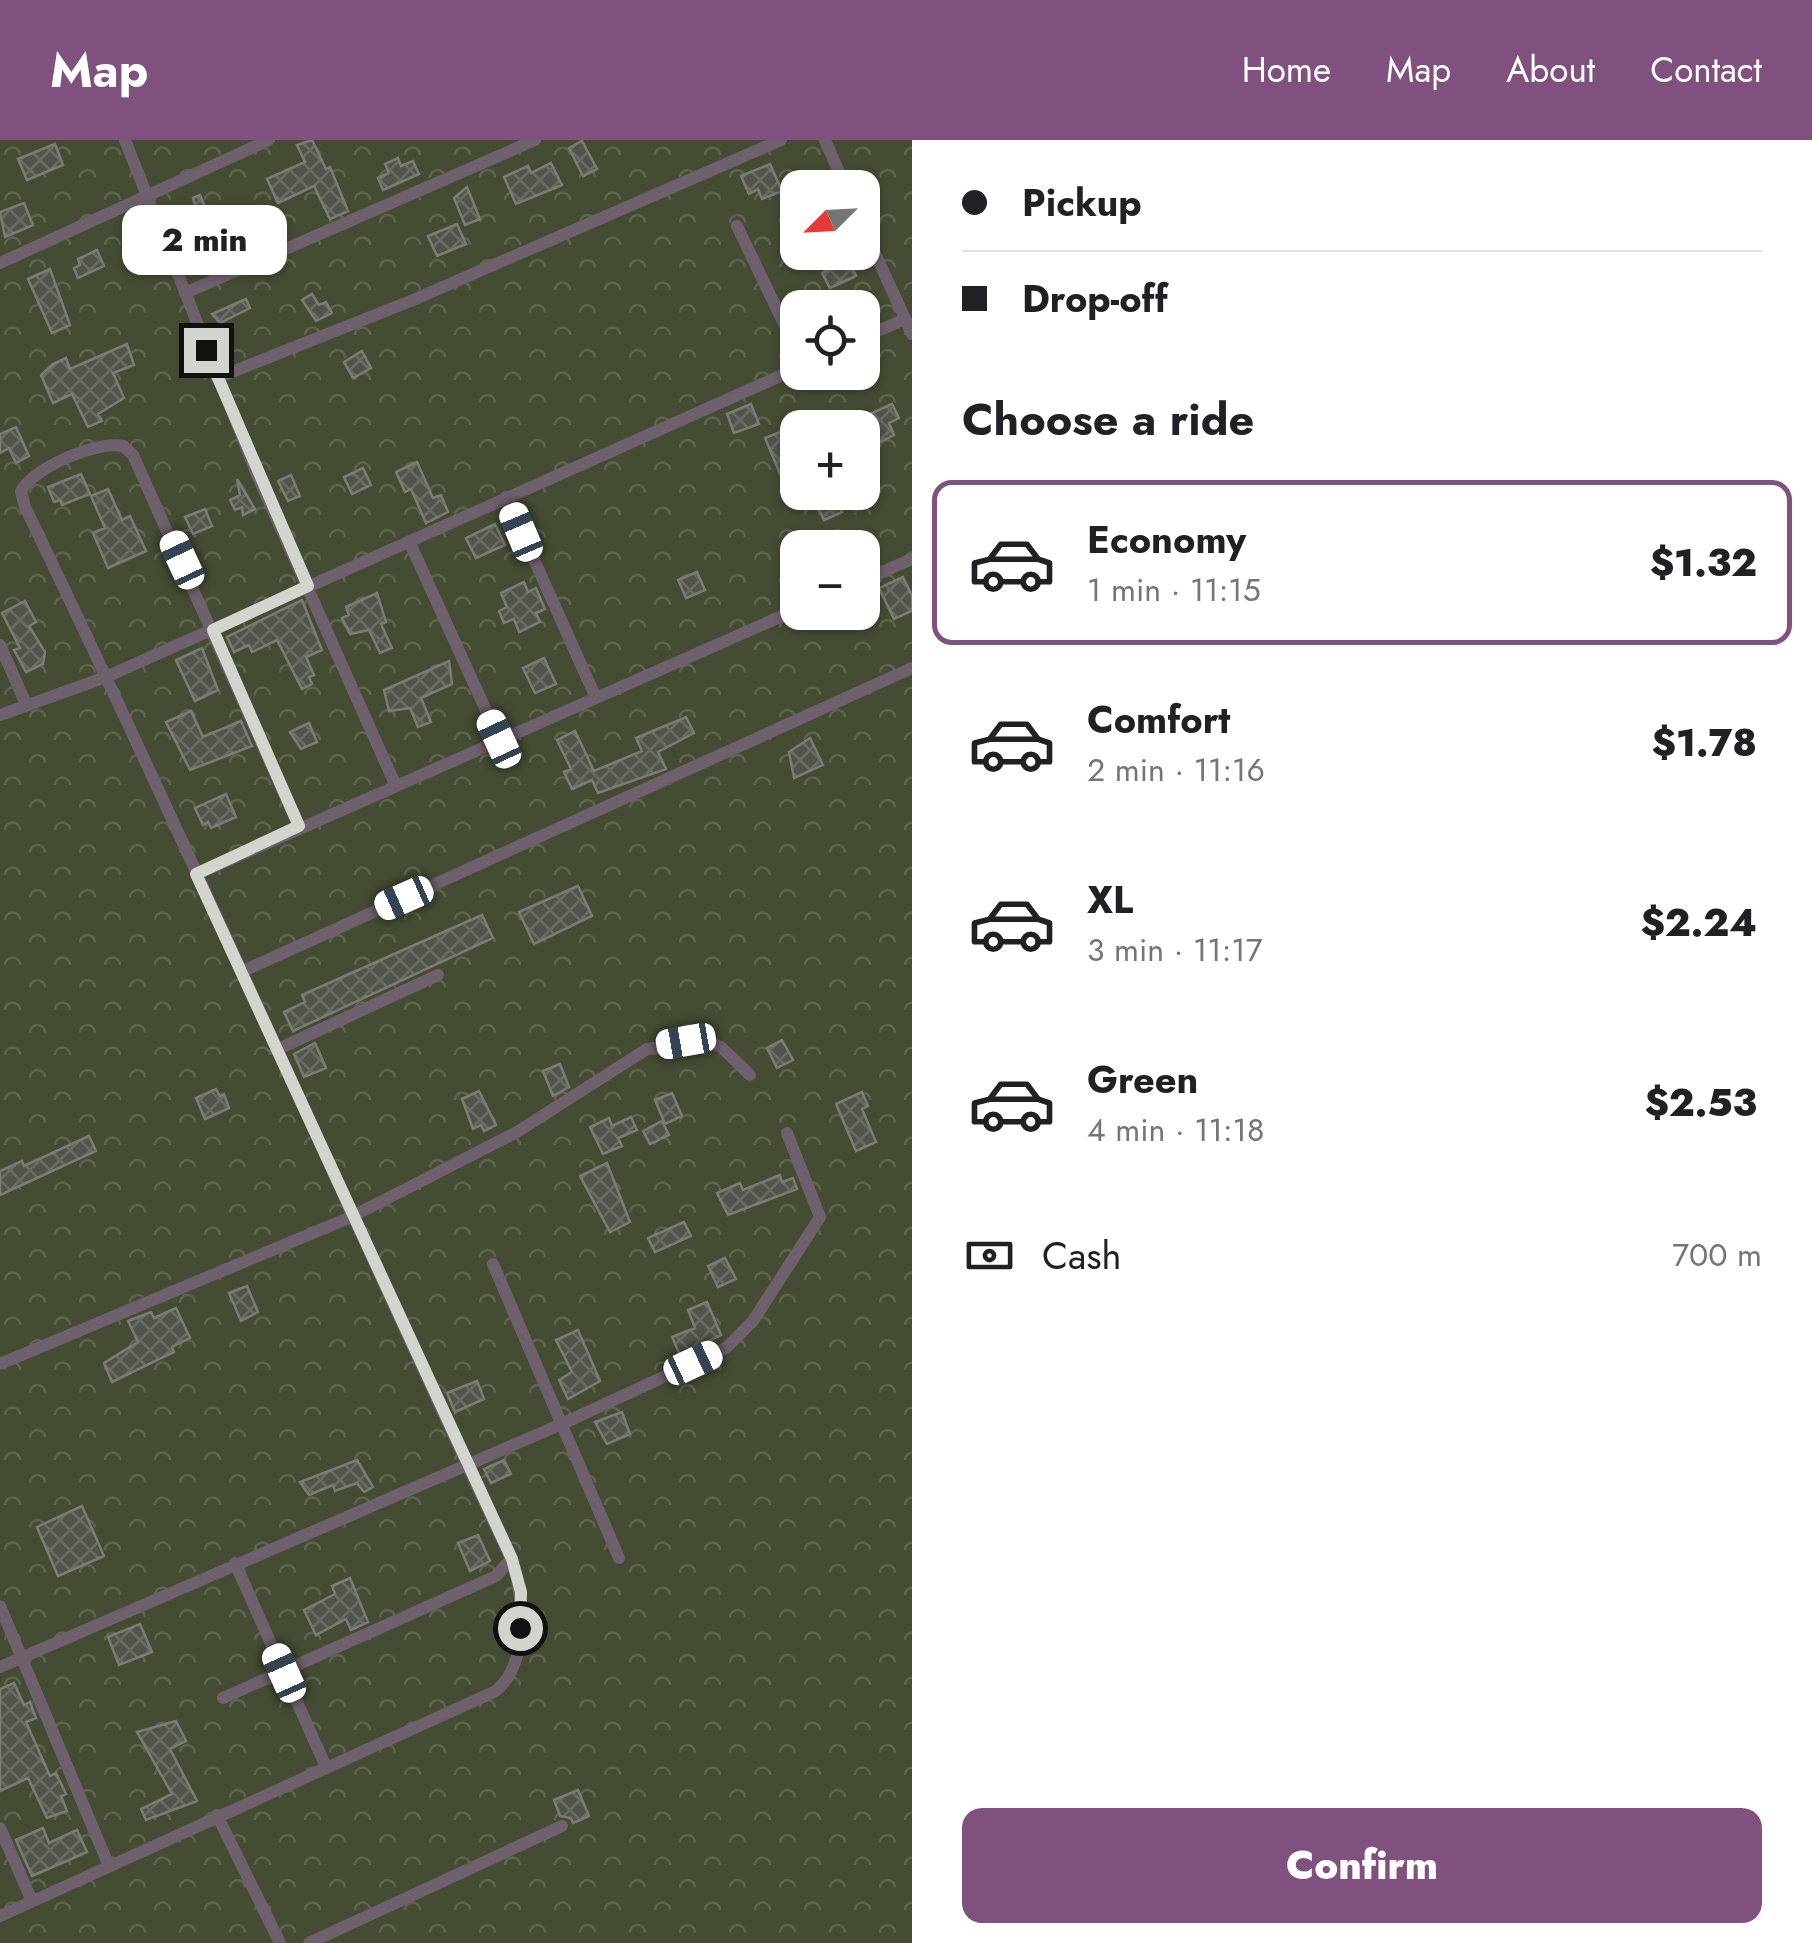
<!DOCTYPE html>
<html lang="en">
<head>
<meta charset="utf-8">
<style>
  :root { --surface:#fff; --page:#f2f2f2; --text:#202124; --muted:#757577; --line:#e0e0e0; --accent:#80507f }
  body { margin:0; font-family:Jost,sans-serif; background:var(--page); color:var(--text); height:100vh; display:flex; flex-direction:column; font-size:38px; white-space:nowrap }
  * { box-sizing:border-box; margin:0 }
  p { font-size:32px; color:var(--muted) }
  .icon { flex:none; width:55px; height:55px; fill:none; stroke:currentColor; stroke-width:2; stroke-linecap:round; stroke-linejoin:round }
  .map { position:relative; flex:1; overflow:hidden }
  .sheet { display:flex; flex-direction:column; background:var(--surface); width:900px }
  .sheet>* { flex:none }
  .guide { display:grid; align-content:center; height:220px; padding:0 50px; background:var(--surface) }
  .needle { width:65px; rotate:246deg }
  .tools { position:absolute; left:780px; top:30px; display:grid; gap:20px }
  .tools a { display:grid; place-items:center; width:100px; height:100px; border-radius:20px; background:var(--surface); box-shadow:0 2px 8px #0004; font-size:50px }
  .end { position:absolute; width:45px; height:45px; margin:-22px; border:12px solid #d2d4ce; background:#111; box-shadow:0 0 0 5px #111 }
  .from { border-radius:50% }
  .bubble { position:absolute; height:70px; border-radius:20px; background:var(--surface); box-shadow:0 2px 8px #0004; font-size:32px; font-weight:800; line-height:70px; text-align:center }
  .car { position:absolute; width:30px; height:60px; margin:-30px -15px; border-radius:12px; box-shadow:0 0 8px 2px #0007; background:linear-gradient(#fff 24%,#345 0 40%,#fff 0 76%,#345 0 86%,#fff 0) }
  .guide b { display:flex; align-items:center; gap:35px; height:95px; font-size:38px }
  .guide b+b { border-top:2px solid var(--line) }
  .guide i { width:25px; height:25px; background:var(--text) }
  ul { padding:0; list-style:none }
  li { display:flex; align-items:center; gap:30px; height:165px; margin:0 20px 15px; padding:0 30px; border:5px solid transparent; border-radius:20px }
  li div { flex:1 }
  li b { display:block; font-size:38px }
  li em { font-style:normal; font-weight:800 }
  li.on { border-color:var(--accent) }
  li>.icon { width:90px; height:90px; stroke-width:1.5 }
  h2 { padding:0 50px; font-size:45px; line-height:120px }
  .pay { display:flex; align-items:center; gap:25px; height:110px; padding:0 50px; font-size:38px }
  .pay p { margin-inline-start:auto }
  .button { display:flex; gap:20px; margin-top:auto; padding:20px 50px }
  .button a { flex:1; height:115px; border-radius:20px; background:var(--accent); color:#fff; font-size:40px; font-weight:800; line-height:115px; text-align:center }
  header { display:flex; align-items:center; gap:60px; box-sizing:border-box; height:140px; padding:0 50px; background:var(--accent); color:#fff }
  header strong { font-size:48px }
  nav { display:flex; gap:55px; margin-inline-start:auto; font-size:35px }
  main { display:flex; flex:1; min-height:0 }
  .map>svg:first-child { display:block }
  .forest { fill:url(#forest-crowns); fill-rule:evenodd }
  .building { fill:url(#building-cross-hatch); stroke:#7a7d73; stroke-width:2.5 }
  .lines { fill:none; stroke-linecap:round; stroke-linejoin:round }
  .street { stroke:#6f606d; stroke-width:12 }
  .route { stroke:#d2d4ce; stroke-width:12 }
</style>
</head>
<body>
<header>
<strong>Map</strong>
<nav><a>Home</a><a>Map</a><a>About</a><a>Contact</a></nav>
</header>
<main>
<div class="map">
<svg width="912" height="1803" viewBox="0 0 912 1803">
  <defs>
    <pattern id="forest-crowns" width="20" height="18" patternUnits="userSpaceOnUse" patternTransform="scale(2.5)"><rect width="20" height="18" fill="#444c33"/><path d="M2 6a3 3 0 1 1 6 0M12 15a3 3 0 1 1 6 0" fill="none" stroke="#5e654f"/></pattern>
    <pattern id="building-cross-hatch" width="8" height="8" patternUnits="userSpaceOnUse" patternTransform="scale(2.5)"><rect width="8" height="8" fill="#51544b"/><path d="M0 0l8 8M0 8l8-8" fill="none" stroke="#696c64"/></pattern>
  </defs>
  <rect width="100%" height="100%" fill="#23261e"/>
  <path class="forest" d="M 0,0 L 912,0 L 912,1803 L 0,1803 ZM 798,48 L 862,48 L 862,112 L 798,112 ZM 798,168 L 862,168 L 862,232 L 798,232 ZM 798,288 L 862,288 L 862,352 L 798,352 ZM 798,408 L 862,408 L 862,472 L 798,472 Z"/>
  <path class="building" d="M 312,0 L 326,29 L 330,27 L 348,71 L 330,79 L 314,46 L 278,63 L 267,39 L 305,22 L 297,5 Z
    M 582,1 L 597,29 L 583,36 L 569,8 Z
    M 55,4 L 63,25 L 27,40 L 18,19 Z
    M 398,18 L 401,26 L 413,21 L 419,34 L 383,50 L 378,38 L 389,33 L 385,24 Z
    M 551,23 L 562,45 L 516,64 L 504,37 L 528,26 L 531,33 Z
    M 770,24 L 782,51 L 762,59 L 758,49 L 749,54 L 741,36 Z
    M 467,47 L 480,79 L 465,85 L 454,58 Z
    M 200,55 L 210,80 L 235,93 L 264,80 L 270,94 L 215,120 L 194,95 L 200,83 L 193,58 Z
    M 24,63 L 33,85 L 5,97 L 0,72 Z
    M 457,84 L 466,104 L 437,116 L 428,96 Z
    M 97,110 L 104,126 L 78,138 L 74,128 L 80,125 L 78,119 Z
    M 832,112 L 845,112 L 856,136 L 830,148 L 822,133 L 838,125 Z
    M 50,129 L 70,185 L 52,193 L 28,139 Z
    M 312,154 L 319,165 L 326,162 L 332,173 L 316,181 L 302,160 Z
    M 246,159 L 250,168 L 220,183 L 212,174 Z
    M 127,204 L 134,225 L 113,233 L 124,258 L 98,274 L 102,281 L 88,287 L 72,254 L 53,263 L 41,235 L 53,224 L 66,218 L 70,229 Z
    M 362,211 L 371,228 L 353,238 L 344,222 Z
    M 751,264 L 759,284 L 734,293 L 727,274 Z
    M 892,264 L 899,278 L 889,283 L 894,295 L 876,304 L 863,277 Z
    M 16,287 L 29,316 L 16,323 L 9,308 L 0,313 L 0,294 Z
    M 780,292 L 798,331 L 798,345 L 787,350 L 765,298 Z
    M 417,322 L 433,358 L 441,355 L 448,372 L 426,383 L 411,349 L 405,352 L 396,332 Z
    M 363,328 L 371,345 L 352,354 L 344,337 Z
    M 81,334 L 90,354 L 62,365 L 60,360 L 54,362 L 48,347 Z
    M 291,335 L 300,356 L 288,361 L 278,341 Z
    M 237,339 L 255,369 L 243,375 L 242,367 L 235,370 L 230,360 L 240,355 Z
    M 108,349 L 122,380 L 130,376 L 146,411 L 108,428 L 93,393 L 105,388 L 91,356 Z
    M 833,352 L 842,372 L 824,380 L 814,359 Z
    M 205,369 L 212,386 L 193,394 L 185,377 Z
    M 495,384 L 505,405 L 476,418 L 466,398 Z
    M 697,432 L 705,450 L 686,458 L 678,440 Z
    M 903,437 L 912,456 L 912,471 L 894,479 L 879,448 Z
    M 524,442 L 528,452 L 536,448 L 545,469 L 536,473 L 540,482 L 519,492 L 514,479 L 504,483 L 499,471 L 507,467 L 501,453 Z
    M 377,453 L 386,482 L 381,484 L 392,508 L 380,513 L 369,490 L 350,494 L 342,478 L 349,475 L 346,467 Z
    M 302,460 L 322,510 L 306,517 L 314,535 L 309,537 L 312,544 L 302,549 L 277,500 L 252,512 L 249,505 L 234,512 L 227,497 Z
    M 25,461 L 36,482 L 29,486 L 45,512 L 43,524 L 26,532 L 14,510 L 20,508 L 2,473 Z
    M 202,508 L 218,550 L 195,561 L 176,520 Z
    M 544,518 L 556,544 L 535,553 L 523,528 Z
    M 449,521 L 452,544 L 421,558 L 431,582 L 418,587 L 410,568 L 389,571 L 384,550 Z
    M 191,571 L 203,597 L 241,581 L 252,606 L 190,630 L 166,582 Z
    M 686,577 L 694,593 L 658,612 L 666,629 L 598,653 L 592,640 L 572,649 L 564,632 L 571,629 L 557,600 L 575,591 L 594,631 L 642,611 L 636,598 Z
    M 309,583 L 317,602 L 301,609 L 290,592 Z
    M 810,598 L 823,625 L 794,638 L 789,612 Z
    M 226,654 L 236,677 L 211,688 L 208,682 L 203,685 L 195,668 Z
    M 578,746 L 592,776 L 534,804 L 519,772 Z
    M 482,775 L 493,798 L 293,891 L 284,872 L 305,862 L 302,855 Z
    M 782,900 L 793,920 L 777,928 L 767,908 Z
    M 315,903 L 326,928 L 304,937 L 294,914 Z
    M 560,924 L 569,947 L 553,956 L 543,931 Z
    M 216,949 L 220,956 L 224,954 L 229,968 L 205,979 L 196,958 Z
    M 479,951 L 496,985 L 484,991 L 481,985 L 473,989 L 462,959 Z
    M 862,952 L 868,966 L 862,969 L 876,1002 L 856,1011 L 836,964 Z
    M 672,953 L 682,976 L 665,984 L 655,960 Z
    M 631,977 L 637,990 L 618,998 L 622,1006 L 603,1014 L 590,987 L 609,978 L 612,986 Z
    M 662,981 L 669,995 L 650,1004 L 643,991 Z
    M 89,996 L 96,1011 L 0,1055 L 0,1031 L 22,1021 L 24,1026 Z
    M 607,1023 L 630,1082 L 610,1092 L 580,1036 Z
    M 780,1035 L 782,1042 L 793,1038 L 797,1049 L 728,1075 L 717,1053 L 740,1043 L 743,1050 Z
    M 684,1082 L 691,1096 L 655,1112 L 648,1098 Z
    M 725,1118 L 736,1139 L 718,1147 L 708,1126 Z
    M 247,1146 L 258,1172 L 241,1181 L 229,1153 Z
    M 707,1162 L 721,1195 L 680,1215 L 672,1197 L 695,1188 L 688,1170 Z
    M 176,1168 L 190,1198 L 172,1207 L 174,1212 L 112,1242 L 104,1223 L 138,1202 L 128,1181 L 151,1172 L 154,1178 Z
    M 578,1190 L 600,1241 L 568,1259 L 559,1240 L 572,1232 L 556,1200 Z
    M 477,1241 L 484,1259 L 455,1272 L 447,1253 Z
    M 622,1272 L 630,1294 L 607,1304 L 595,1282 Z
    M 357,1320 L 373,1347 L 364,1352 L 357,1343 L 335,1351 L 333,1345 L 309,1355 L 300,1342 Z
    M 504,1320 L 511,1334 L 491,1343 L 484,1329 Z
    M 82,1366 L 104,1416 L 58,1436 L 37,1387 Z
    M 478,1395 L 490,1421 L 470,1431 L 458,1403 Z
    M 350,1438 L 368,1482 L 351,1490 L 346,1479 L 316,1495 L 304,1470 L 335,1454 L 332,1446 Z
    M 140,1484 L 152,1512 L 119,1525 L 108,1497 Z
    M 14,1543 L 24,1565 L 30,1562 L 36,1578 L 26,1582 L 50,1636 L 56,1633 L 66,1654 L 61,1656 L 67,1671 L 47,1678 L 28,1638 L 0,1651 L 0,1549 Z
    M 176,1581 L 186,1601 L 170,1609 L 197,1661 L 146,1680 L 141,1669 L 172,1654 L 137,1592 Z
    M 578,1650 L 589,1676 L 573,1683 L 571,1678 L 560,1676 L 554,1660 Z
    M 43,1688 L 49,1703 L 77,1690 L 87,1712 L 32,1736 L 16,1700 Z"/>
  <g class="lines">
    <path class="street" d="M 125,0 L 258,337 L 395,644
      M 825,0 L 846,48
      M 862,85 L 912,194
      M 737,86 L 798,213
      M 0,123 L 269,0
      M 185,153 L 535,0
      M 862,198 L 905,179
      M 217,238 L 413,160 L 781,0
      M 409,401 L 499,599
      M 862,441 L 912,419
      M 0,505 L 26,564
      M 596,558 L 798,469
      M 0,575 L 106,537 L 798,228
      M 197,734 L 596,558 L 506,357
      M 241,832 L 912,528
      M 276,910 L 438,835
      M 493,1124 L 619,1418
      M 0,1224 L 351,1077 L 517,992 L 647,909 L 706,901 L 721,907 L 750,935
      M 235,1423 L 326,1627
      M 0,1466 L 109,1726
      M 0,1527 L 564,1283 L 726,1208 L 753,1181 L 820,1077 L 787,993
      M 223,1558 L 496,1436 L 511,1419 C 347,1069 193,715 25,367 L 21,351 C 35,327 95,301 123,306 L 133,315 L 299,687
      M 217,1675 L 280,1803
      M 0,1688 L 32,1761
      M 0,1776 L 496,1551 C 530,1522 524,1456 511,1419
      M 309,1803 L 562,1686"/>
  </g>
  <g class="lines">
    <path class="route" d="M 206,210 L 308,446 L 213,490 L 299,686 L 196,734 L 512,1419 L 521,1452 L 520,1488"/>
  </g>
</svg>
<div class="tools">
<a><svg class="needle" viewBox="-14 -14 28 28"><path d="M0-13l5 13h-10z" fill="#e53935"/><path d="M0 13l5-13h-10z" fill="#757577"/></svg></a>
<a><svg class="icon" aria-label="locate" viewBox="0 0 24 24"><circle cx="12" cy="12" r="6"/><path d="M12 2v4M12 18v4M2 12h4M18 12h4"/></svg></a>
<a>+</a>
<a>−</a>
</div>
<i class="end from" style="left:520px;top:1488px"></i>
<i class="end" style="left:206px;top:210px"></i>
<div class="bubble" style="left:122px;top:65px;width:165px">2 min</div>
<i class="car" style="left:521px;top:392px;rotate:337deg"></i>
<i class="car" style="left:182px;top:420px;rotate:335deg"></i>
<i class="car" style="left:499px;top:599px;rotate:335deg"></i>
<i class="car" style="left:404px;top:758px;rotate:246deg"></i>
<i class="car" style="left:686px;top:901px;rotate:260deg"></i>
<i class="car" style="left:693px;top:1223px;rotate:65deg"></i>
<i class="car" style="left:284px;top:1533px;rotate:336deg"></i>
</div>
<section class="sheet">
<div class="guide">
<b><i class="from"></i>Pickup</b>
<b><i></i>Drop-off</b>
</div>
<h2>Choose a ride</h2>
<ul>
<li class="on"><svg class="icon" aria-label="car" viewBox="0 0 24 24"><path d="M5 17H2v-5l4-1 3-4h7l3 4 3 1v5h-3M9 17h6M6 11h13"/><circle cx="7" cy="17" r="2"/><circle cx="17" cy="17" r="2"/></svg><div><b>Economy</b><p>1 min · 11:15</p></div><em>$1.32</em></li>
<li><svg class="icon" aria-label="car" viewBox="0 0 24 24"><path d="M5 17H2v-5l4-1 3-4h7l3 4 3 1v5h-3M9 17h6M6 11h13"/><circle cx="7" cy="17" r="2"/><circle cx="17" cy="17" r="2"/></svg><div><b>Comfort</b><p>2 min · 11:16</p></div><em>$1.78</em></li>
<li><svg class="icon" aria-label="car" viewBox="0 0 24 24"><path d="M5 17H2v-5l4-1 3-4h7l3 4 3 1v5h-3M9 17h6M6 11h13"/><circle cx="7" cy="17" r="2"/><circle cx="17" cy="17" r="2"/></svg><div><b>XL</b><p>3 min · 11:17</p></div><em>$2.24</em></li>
<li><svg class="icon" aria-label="car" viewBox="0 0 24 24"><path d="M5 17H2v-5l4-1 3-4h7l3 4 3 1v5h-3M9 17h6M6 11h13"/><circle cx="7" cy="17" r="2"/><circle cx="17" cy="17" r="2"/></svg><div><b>Green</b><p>4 min · 11:18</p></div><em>$2.53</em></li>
</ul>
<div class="pay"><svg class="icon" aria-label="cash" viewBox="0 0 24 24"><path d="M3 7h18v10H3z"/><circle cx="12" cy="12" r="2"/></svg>Cash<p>700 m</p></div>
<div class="button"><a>Confirm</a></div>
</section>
</main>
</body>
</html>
